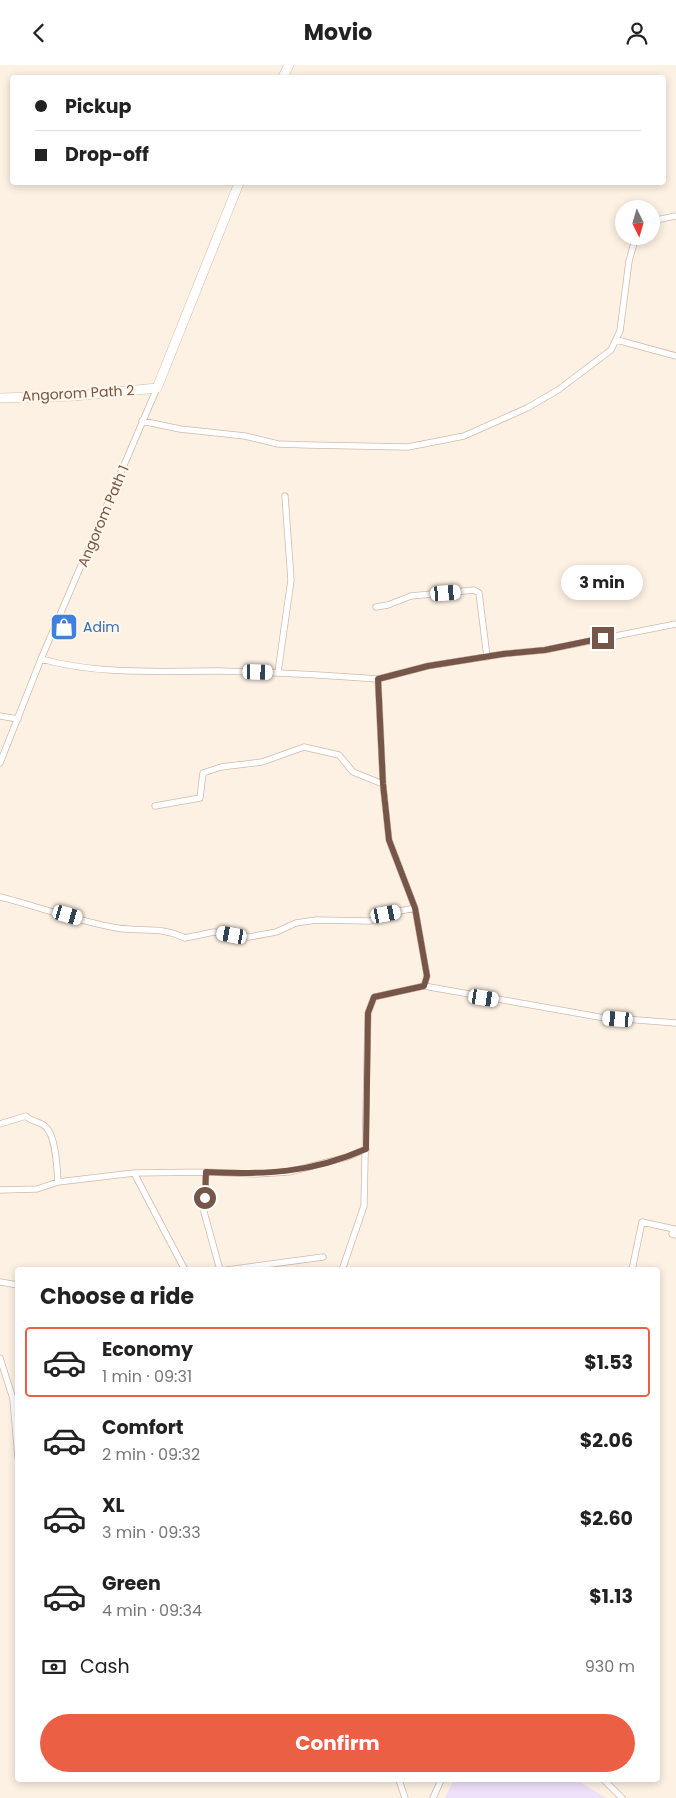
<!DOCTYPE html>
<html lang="en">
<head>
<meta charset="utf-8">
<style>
  :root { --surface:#fff; --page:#f6f6f6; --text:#222; --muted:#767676; --line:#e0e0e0; --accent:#eb5f44 }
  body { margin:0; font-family:Poppins,sans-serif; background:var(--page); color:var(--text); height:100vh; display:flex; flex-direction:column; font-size:19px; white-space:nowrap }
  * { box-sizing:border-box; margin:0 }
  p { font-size:16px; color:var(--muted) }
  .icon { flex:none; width:28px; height:28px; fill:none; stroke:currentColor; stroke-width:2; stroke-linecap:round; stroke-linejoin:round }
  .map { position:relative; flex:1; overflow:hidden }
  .side { position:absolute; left:15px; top:1202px; width:645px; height:515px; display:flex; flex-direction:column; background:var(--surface); border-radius:5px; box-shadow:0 2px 8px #0003 }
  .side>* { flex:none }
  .hud { position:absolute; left:10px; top:10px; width:656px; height:110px; border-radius:5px; box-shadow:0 2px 8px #0003; display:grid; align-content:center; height:110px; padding:0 25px; background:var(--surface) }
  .needle { width:32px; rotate:175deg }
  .controls { position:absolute; left:615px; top:135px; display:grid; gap:10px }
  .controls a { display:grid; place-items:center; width:45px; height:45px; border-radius:50%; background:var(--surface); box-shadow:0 2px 8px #0003; font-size:25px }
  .end { position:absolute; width:22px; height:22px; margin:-11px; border:6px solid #765648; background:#fff; box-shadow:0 0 0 2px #fff }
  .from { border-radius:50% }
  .bubble { position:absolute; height:35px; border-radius:18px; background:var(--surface); box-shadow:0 2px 8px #0003; font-size:16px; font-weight:700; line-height:35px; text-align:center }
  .car { position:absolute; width:15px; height:30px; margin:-15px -8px; border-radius:6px; box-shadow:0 0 4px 1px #0007; background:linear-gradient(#fff 24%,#345 0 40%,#fff 0 76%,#345 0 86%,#fff 0) }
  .hud b { display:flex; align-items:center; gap:18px; height:48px; font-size:19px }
  .hud b+b { border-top:1px solid var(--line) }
  .hud i { width:12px; height:12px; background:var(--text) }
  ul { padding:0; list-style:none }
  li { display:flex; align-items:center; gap:15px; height:70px; margin:0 10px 8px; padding:0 15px; border:2px solid transparent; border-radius:5px }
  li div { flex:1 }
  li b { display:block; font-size:19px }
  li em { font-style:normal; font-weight:700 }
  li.active { border-color:var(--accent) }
  li>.icon { width:45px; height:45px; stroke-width:1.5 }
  h2 { padding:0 25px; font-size:22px; line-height:60px }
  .pay { display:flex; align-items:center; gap:12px; height:55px; padding:0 25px; font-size:19px }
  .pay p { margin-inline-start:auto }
  .action { display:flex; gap:10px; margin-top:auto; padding:10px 25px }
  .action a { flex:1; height:58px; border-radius:30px; background:var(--accent); color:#fff; font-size:20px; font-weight:700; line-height:58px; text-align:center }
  header { display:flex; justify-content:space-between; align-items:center; height:65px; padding:0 25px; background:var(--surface); font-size:22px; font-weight:700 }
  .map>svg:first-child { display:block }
  .education { fill:#eee0f9 }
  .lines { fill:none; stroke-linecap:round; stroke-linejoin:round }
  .street-casing { stroke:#d1baac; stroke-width:7 }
  .secondary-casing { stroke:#d4baa9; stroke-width:10 }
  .street { stroke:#fff; stroke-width:5.5 }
  .secondary { stroke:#fff; stroke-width:9 }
  .route { stroke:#765648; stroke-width:6 }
  .labels { text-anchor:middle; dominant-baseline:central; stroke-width:4.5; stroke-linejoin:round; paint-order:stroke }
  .street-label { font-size:14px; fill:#765648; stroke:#fff6ea }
  .shop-label { font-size:14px; fill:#366cbe; stroke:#fff6ea; text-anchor:start }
</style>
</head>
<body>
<header><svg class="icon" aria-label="back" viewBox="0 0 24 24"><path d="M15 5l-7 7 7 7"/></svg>Movio<svg class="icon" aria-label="person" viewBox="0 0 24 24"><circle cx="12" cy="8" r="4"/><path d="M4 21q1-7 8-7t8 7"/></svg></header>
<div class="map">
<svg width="676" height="1733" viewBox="0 0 676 1733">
  <rect width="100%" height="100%" fill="#fdf1e3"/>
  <path class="education" d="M 454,1715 L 577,1715 L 606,1733 L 445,1733 Z"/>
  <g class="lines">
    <g class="street-casing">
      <path id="street" d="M 651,156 L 676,151
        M 617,275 L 676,291
        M 142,356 L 180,364 L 245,371 L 278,379 L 308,380 L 408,382 L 464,371 L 527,343 L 558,325 L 611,285 L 620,266 L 629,196 L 636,171
        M 376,542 L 388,540 L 411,531 L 474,525 L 479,528 L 487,592
        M 41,594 C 99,610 159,606 218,606 C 272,607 325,610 378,614 L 383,719 L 389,775 L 415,843 L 427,911 L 424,921 L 374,932 L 368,948 L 364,1141 L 342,1205
        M 278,607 L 291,515 L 285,431
        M 378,614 L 428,601 L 503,589 L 545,585 L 676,559
        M 0,651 L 18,654
        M 0,698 L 41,594 L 157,323
        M 155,741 L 200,733 L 203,708 L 221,702 L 262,697 L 304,682 L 339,690 L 353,707 L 383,719
        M 0,832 C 39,842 77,856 117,863 C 142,867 160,861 185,873 L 214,867 L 249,872 L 276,867 L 296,858 L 316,855 L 370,856 L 385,849 L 415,843
        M 424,921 L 599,952 L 676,958
        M 0,1059 L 26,1051 C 31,1057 40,1056 46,1062 C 56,1072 57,1103 58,1117 L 134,1108 L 206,1107 L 256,1109 L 289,1107 L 347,1092 L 366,1084
        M 206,1107 L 204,1147 L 220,1205
        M 134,1108 L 185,1205
        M 0,1125 L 37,1124 L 58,1117
        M 227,1205 L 323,1192
        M 632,1205 L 642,1157 L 674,1164 L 672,1169 L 676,1170
        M 0,1217 L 18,1220
        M 0,1293 L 13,1334 L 18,1393
        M 399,1715 L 405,1733
        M 604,1715 L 622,1733
        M 433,1733 L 441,1715"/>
    </g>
    <g class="secondary-casing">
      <path id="secondary" d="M 283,12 L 289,0
        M 0,333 L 74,331 L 157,323 L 239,118"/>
    </g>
    <use href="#street" class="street"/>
    <use href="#secondary" class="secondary"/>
  </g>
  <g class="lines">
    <path class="route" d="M 205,1133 L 206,1107 C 265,1110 311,1108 366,1084 L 368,948 L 374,932 L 424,921 L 427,911 L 415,843 L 389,775 L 383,719 L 378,614 L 428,601 L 503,589 L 545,585 L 603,573"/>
  </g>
  <defs>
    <g id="shop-square" transform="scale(1.4375)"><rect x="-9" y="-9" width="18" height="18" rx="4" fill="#3f7fe0" stroke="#fff6ea"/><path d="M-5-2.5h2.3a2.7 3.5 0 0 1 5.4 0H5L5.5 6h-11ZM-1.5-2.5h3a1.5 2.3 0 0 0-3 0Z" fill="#fff"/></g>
  </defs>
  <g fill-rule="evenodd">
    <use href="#shop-square" x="64" y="562"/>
  </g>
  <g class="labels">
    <g class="street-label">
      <text transform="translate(78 328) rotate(-3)">Angorom Path 2</text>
      <text transform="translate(103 451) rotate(-67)">Angorom Path 1</text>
    </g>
    <g class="shop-label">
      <text x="83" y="562">Adim</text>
    </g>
  </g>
</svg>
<div class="controls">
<a><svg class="needle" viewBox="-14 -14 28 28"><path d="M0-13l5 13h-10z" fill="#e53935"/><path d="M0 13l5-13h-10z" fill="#767676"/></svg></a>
</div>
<i class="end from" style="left:205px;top:1133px"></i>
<i class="end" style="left:603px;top:573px"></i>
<div class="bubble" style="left:561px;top:500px;width:82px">3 min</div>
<i class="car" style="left:446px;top:528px;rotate:85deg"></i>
<i class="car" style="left:258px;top:607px;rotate:91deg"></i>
<i class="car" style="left:386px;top:849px;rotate:79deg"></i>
<i class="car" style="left:68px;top:850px;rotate:106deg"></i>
<i class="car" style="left:232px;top:870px;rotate:280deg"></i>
<i class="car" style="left:484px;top:933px;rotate:99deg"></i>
<i class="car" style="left:618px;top:954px;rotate:274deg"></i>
<div class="hud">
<b><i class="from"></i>Pickup</b>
<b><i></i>Drop-off</b>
</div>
<section class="side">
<h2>Choose a ride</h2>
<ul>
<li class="active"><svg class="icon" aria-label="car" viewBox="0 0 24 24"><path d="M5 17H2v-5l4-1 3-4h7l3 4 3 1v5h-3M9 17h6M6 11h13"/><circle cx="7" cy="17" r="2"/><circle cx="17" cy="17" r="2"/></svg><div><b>Economy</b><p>1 min · 09:31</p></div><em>$1.53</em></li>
<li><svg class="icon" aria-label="car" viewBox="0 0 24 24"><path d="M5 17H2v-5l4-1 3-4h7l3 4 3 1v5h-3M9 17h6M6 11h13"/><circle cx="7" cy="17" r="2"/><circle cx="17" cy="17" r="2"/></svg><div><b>Comfort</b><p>2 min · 09:32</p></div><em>$2.06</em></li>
<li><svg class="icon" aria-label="car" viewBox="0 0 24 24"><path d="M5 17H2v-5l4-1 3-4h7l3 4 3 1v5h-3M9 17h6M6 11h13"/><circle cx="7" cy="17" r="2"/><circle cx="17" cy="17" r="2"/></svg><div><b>XL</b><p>3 min · 09:33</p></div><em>$2.60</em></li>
<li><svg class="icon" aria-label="car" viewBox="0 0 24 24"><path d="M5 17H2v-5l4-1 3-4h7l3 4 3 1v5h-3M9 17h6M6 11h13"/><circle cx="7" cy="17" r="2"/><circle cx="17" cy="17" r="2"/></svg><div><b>Green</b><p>4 min · 09:34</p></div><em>$1.13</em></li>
</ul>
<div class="pay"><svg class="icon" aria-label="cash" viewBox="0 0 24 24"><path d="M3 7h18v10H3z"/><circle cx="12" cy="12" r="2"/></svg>Cash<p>930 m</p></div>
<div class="action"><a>Confirm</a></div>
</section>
</div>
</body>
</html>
